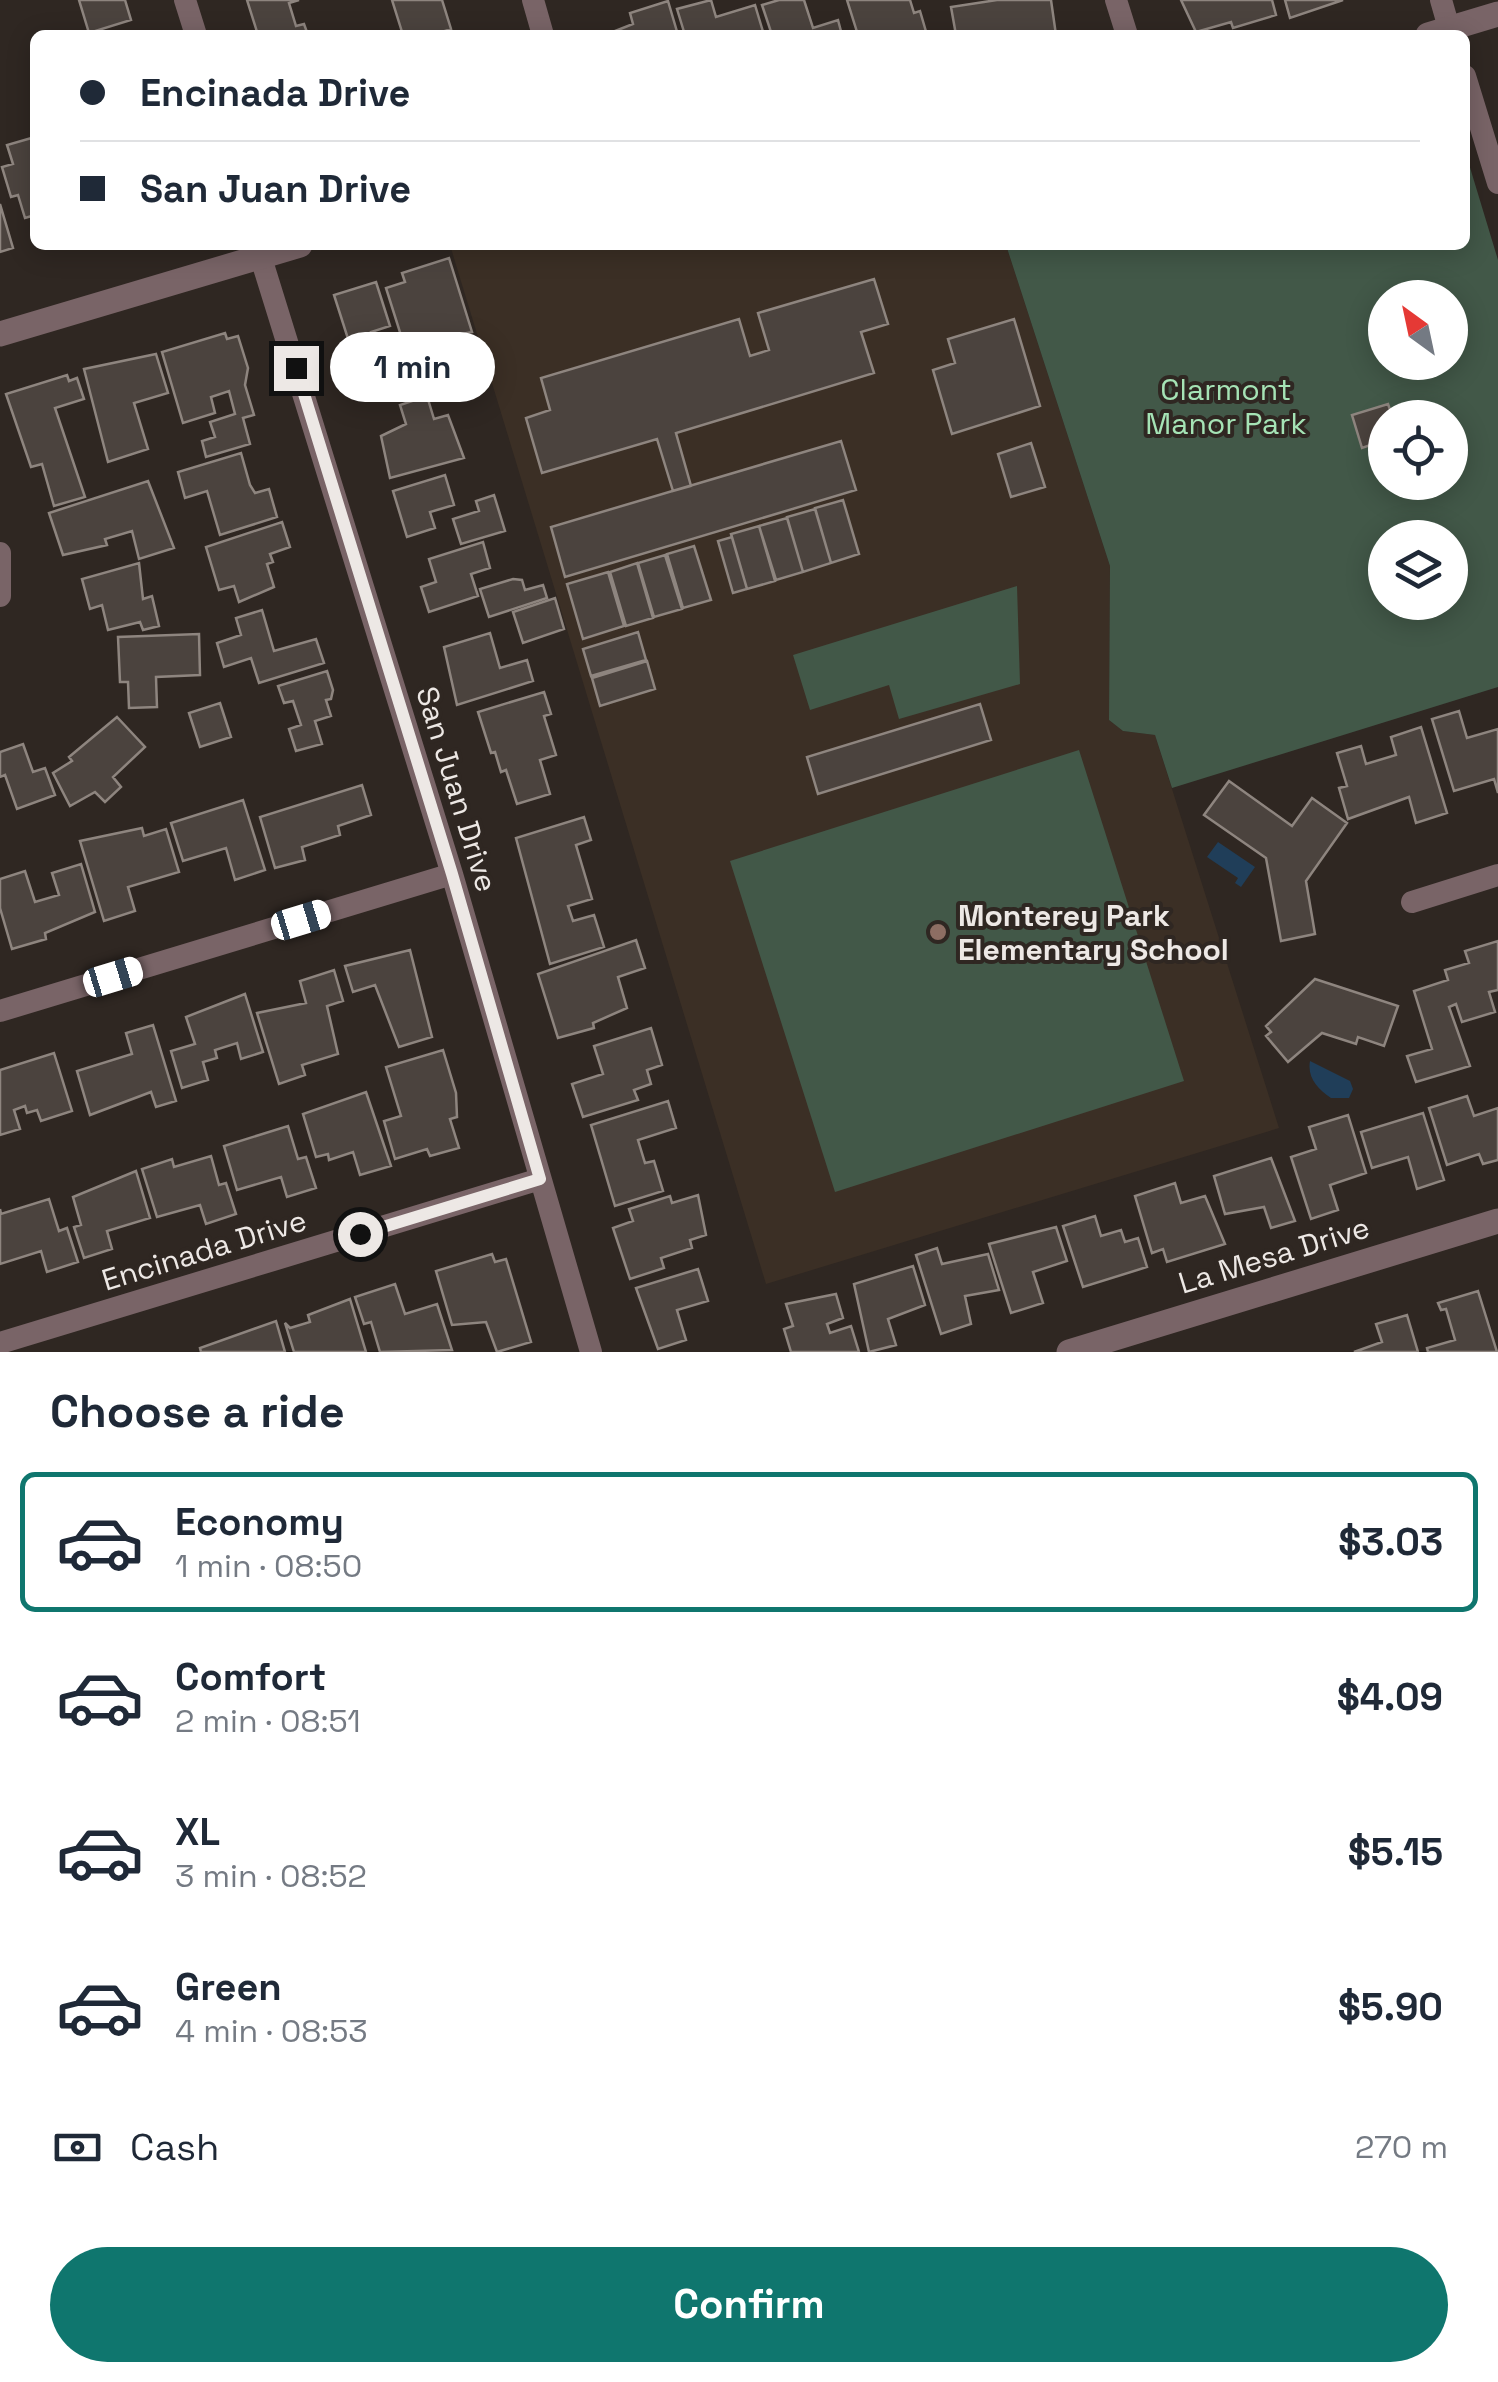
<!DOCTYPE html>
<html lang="en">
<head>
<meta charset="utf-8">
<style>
  :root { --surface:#fff; --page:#f6f6f7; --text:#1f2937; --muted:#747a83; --line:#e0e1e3; --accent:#0f766e }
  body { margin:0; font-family:"Space Grotesk",sans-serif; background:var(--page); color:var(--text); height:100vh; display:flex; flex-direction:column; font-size:38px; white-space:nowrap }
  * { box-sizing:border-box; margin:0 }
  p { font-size:32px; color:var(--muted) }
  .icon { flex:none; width:55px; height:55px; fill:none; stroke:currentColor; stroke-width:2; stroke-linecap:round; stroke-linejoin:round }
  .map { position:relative; height:1352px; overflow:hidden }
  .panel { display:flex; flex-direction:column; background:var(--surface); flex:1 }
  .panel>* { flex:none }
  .top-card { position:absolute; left:30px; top:30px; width:1440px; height:220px; border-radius:15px; box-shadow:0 5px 25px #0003; display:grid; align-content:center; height:220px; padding:0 50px; background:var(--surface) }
  .needle { width:65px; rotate:327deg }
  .controls { position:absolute; left:1368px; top:280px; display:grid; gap:20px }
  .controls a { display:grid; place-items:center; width:100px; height:100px; border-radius:50%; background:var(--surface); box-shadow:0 5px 25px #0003; font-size:50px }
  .end { position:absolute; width:45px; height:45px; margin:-22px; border:12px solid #ede8e5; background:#111; box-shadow:0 0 0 5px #111 }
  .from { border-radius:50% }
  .bubble { position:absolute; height:70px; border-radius:35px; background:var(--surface); box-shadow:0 5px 25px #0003; font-size:32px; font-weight:700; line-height:70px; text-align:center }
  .car { position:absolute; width:30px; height:60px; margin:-30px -15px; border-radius:12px; box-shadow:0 0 8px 2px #0007; background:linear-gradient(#fff 24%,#345 0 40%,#fff 0 76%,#345 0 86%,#fff 0) }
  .top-card b { display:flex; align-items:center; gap:35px; height:95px; font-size:38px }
  .top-card b+b { border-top:2px solid var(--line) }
  .top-card i { width:25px; height:25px; background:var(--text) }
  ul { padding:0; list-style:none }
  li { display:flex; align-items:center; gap:30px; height:140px; margin:0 20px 15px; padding:0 30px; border:5px solid transparent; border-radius:15px }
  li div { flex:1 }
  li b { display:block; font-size:38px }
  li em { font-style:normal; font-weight:700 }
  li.on { border-color:var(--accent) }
  li>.icon { width:90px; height:90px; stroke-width:1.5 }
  h2 { padding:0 50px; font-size:45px; line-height:120px }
  .pay { display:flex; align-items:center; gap:25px; height:110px; padding:0 50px; font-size:38px }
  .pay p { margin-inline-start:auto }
  .button { display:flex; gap:20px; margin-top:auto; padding:20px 50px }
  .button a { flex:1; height:115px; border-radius:60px; background:var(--accent); color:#fff; font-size:40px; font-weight:700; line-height:115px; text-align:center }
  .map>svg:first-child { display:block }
  .built { fill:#3b2f25 }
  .green { fill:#425848; fill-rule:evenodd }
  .water { fill:#203e59 }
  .building { fill:#4b433e; stroke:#8e857f; stroke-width:2.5 }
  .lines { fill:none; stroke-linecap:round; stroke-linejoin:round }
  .minor { stroke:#796467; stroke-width:22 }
  .tertiary { stroke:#796467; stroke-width:25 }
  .route { stroke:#ede8e5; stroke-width:12 }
  .education-dot { fill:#8d6e63; stroke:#2f2722; stroke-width:4 }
  .labels { text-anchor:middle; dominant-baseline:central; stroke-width:8; stroke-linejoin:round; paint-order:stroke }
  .park-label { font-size:30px; fill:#a5e3b5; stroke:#2f2722 }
  .street-label { font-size:30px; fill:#ede8e5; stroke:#2f2722 }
  .poi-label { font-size:30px; font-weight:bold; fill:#ede8e5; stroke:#2f2722; text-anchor:start }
</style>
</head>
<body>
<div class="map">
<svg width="1498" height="1352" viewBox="0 0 1498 1352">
  <rect width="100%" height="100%" fill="#2f2722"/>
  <path class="built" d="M 450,245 L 1006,245 L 1110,566 L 1109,720 L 1123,731 L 1155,735 L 1279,1128 L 766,1284 Z"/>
  <path class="green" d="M 1465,151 L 1498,260 L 1498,687 L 1172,788 L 1155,735 L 1123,731 L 1109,720 L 1110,566 L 1006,245 L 1465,245 ZM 1385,298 L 1450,298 L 1450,362 L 1385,362 ZM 1385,418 L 1450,418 L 1450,482 L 1385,482 ZM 1385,538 L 1450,538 L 1450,602 L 1385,602 Z
    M 1017,586 L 1020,684 L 899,719 L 889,685 L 810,710 L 793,655 Z
    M 1079,750 L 1184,1081 L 835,1192 L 730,861 Z"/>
  <path class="water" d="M 1218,842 L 1255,867 L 1241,887 L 1235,883 L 1238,878 L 1207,857 Z
    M 1310,1061 L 1350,1081 L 1353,1089 L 1349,1098 L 1331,1098 C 1318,1089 1307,1078 1310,1061 Z"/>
  <path class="building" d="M 79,0 L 125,0 L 131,20 L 89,33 Z
    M 247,0 L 299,0 L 289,3 L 296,26 L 304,24 L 308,35 L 258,35 Z
    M 392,0 L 442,0 L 451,29 L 433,35 L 403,35 Z
    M 711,0 L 716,17 L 755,5 L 764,35 L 685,35 L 677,9 Z
    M 779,0 L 804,0 L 813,28 L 838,20 L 842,35 L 772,35 L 762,5 Z
    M 847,0 L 910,0 L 914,13 L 920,11 L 927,35 L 858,35 Z
    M 997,0 L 1051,0 L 1056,35 L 956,35 L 951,7 Z
    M 1181,0 L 1272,0 L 1276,15 L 1233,28 L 1231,22 L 1196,32 Z
    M 1285,0 L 1343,0 L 1290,18 Z
    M 668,1 L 678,35 L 605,35 L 633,24 L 630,13 Z
    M 35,137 L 35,215 L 25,218 L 18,195 L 11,197 L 2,167 L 13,164 L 7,145 Z
    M 0,204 L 13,248 L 0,252 Z
    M 449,258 L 472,332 L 428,341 L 433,357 L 410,364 L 386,288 L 405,282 L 402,273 Z
    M 874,279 L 888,324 L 861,332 L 874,373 L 676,433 L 691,486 L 673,491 L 657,439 L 542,473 L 526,418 L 550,410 L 541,378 L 739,319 L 750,356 L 769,350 L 758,313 Z
    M 376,282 L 390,326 L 371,332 L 382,368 L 354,376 L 346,350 L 351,348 L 334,295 Z
    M 1014,319 L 1040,406 L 952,434 L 933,370 L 955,363 L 948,339 Z
    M 225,333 L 227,339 L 238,336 L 248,368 L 245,385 L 254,415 L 243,418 L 250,444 L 206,457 L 202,441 L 215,437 L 210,422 L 235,414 L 229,391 L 211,397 L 215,413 L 183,423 L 162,352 Z
    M 156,354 L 168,393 L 134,403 L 148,449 L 108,462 L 84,369 Z
    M 67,375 L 69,381 L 77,378 L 84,399 L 55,408 L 85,497 L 54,506 L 42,464 L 31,467 L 6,394 Z
    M 427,396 L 434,419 L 448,415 L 464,458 L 390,478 L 381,436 L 406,424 L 400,405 Z
    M 1388,404 L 1393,418 L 1385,418 L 1385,440 L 1362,448 L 1352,415 Z
    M 841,441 L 856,490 L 565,577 L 551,527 Z
    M 1031,443 L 1045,487 L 1011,497 L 998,454 Z
    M 241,453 L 250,485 L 255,493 L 269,489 L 277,517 L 220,535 L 207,491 L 185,498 L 178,472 Z
    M 445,475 L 454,505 L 430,512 L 435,528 L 407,537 L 393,491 Z
    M 148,481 L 174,548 L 139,559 L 132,531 L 105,539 L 107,545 L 63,555 L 49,513 Z
    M 494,495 L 505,531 L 461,544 L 453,519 L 479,511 L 476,501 Z
    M 843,500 L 859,554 L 831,563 L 815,508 Z
    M 815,509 L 831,563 L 803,572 L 787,517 Z
    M 787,518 L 803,572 L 776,580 L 759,526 Z
    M 282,522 L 290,547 L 270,554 L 273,562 L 267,564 L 274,587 L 239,602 L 234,586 L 219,590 L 206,547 Z
    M 759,526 L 775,581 L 747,589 L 731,534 Z
    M 732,537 L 747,589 L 733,593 L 718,541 Z
    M 483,542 L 490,568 L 471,574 L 478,596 L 429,612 L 421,587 L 436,582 L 429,559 Z
    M 694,546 L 711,600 L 683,608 L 667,554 Z
    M 665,555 L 682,609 L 654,617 L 638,563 Z
    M 139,563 L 143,599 L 152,596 L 159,626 L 143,630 L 140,622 L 108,630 L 102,605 L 90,609 L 82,579 Z
    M 637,563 L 653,618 L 626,626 L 610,572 Z
    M 608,572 L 624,626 L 583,639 L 567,584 Z
    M 513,579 L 522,580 L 525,590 L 543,585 L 547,598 L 489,617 L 480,589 Z
    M 555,598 L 564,629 L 523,643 L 513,612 Z
    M 262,610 L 274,651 L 316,639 L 324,663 L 259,683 L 251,658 L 224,667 L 217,643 L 241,635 L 236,618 Z
    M 638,632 L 646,660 L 591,676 L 583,649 Z
    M 490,633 L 500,668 L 527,660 L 533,681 L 457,705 L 444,647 Z
    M 199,634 L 200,675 L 156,677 L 157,707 L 129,708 L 128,682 L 120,682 L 118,637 Z
    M 647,661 L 655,689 L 600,706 L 592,678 Z
    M 327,671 L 333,690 L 331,699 L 326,700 L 331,716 L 315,721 L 322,744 L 296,751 L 289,729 L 301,725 L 293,701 L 284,703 L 278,686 Z
    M 544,692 L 551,714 L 544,716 L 556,755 L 540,760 L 550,794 L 517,804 L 506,770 L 501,772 L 495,752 L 491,753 L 478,712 Z
    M 220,703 L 231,737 L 200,747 L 189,713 Z
    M 980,704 L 991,740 L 818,794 L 807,757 Z
    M 1459,711 L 1467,738 L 1498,729 L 1498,793 L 1494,779 L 1454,791 L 1432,719 Z
    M 117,717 L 145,747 L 113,777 L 121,787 L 105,802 L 95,792 L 70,806 L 53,773 L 72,761 L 69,757 Z
    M 1421,727 L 1447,813 L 1416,823 L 1409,797 L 1348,819 L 1339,788 L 1347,786 L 1337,753 L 1361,746 L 1366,764 L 1396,755 L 1391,737 Z
    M 23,744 L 33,772 L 45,768 L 55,795 L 17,809 L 5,775 L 0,777 L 0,752 Z
    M 1229,781 L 1292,826 L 1312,798 L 1347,823 L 1306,881 L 1315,934 L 1281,941 L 1266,858 L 1204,815 Z
    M 362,785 L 371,815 L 338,826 L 340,835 L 302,847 L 305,860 L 275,868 L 260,817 Z
    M 243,800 L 265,870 L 235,880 L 226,848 L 183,861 L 171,823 Z
    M 584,817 L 591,840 L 576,845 L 592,899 L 568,906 L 573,921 L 594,915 L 604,947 L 550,964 L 516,838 Z
    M 142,828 L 144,836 L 166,829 L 179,872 L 128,887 L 135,911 L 104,921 L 80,841 Z
    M 81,864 L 95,912 L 45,933 L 46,939 L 12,949 L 0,908 L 0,879 L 25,871 L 35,902 L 59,895 L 52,873 Z
    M 636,940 L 645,968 L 618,977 L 627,1008 L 593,1023 L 594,1028 L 558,1038 L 538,974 Z
    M 1498,941 L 1498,990 L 1489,992 L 1495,1012 L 1462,1022 L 1456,1004 L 1449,1007 L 1470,1066 L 1416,1082 L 1407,1056 L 1432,1049 L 1414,991 L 1448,980 L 1445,970 L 1469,963 L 1465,951 Z
    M 410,950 L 432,1037 L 399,1047 L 375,985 L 353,992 L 345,966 Z
    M 334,970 L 343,1001 L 327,1006 L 338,1054 L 302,1065 L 305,1075 L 279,1084 L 257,1013 L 306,1003 L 300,981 Z
    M 1315,979 L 1398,1006 L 1384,1046 L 1358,1037 L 1356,1044 L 1322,1033 L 1288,1062 L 1266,1036 L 1271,1032 L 1266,1026 Z
    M 245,994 L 263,1052 L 241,1059 L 237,1043 L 215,1050 L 217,1058 L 203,1062 L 208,1080 L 182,1088 L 171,1051 L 195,1044 L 186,1017 Z
    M 153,1025 L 176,1101 L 156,1107 L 151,1092 L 90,1115 L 77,1071 L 132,1054 L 126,1033 Z
    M 651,1028 L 662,1065 L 647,1070 L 651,1084 L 634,1090 L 638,1100 L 583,1117 L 572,1084 L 603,1074 L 594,1046 Z
    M 443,1050 L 456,1093 L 457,1117 L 450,1119 L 459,1148 L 430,1156 L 427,1149 L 395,1159 L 384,1121 L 401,1116 L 386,1067 Z
    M 54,1053 L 72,1111 L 41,1121 L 37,1110 L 27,1113 L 25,1106 L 14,1110 L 20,1129 L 0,1135 L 0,1070 Z
    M 366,1092 L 391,1166 L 360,1175 L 353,1152 L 329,1160 L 328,1154 L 316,1157 L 303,1114 Z
    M 1467,1096 L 1474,1116 L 1498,1108 L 1498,1160 L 1483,1164 L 1479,1154 L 1447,1165 L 1429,1108 Z
    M 668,1101 L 676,1128 L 638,1140 L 645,1163 L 654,1161 L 663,1191 L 615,1206 L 591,1125 Z
    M 1423,1113 L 1444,1180 L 1417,1189 L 1408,1157 L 1372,1168 L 1361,1132 Z
    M 1348,1115 L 1366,1173 L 1330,1185 L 1338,1210 L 1311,1219 L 1291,1157 L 1316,1149 L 1309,1127 Z
    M 288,1126 L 298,1159 L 306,1157 L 316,1188 L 287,1197 L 281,1177 L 237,1190 L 224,1146 Z
    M 211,1156 L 219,1185 L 226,1183 L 236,1214 L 206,1224 L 200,1205 L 157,1217 L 142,1169 L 172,1159 L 174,1167 Z
    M 1271,1158 L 1295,1221 L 1271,1228 L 1264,1207 L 1225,1214 L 1214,1176 Z
    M 136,1171 L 150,1218 L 107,1231 L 112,1249 L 84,1258 L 74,1227 L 81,1225 L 73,1197 Z
    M 1175,1183 L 1181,1203 L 1205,1196 L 1225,1244 L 1167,1262 L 1163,1249 L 1152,1253 L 1135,1196 Z
    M 698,1195 L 706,1235 L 690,1240 L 692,1248 L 661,1258 L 664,1268 L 630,1279 L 613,1228 L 633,1221 L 629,1209 L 670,1196 L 672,1203 Z
    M 49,1199 L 59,1231 L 67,1228 L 78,1262 L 47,1272 L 41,1251 L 0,1264 L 0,1209 L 1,1214 Z
    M 1095,1216 L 1101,1236 L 1121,1230 L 1125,1242 L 1138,1238 L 1147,1267 L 1083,1287 L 1063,1226 Z
    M 1056,1227 L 1067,1261 L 1033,1272 L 1043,1303 L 1011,1313 L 989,1244 Z
    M 937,1248 L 942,1264 L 988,1254 L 999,1290 L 965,1296 L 971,1324 L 941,1334 L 916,1255 Z
    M 492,1254 L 495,1262 L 506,1259 L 531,1342 L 497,1352 L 486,1322 L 452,1325 L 436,1271 Z
    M 913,1266 L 925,1305 L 888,1319 L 896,1345 L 869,1352 L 854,1284 Z
    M 698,1269 L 708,1301 L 677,1310 L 686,1340 L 658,1349 L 636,1288 Z
    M 395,1284 L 405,1314 L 437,1304 L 452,1350 L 380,1352 L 371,1322 L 364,1324 L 355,1297 Z
    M 1478,1291 L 1497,1352 L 1428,1352 L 1427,1348 L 1455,1340 L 1446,1309 L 1441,1310 L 1438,1303 Z
    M 836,1294 L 843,1318 L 827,1324 L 830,1333 L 851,1326 L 859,1352 L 791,1352 L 784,1329 L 793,1326 L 786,1304 Z
    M 350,1299 L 366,1352 L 294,1352 L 285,1323 L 290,1328 L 310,1322 L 308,1315 Z
    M 1407,1315 L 1418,1352 L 1354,1352 L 1382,1342 L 1376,1324 Z
    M 276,1321 L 285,1352 L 201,1352 L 200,1348 Z"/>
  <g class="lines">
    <path class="minor" d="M 185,0 L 196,35
      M 533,0 L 543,35
      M 1116,0 L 1127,35
      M 1441,0 L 1451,35
      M 1465,76 L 1498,183
      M 257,245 L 452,874 L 591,1352
      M 0,553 L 0,596
      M 1412,902 L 1498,875
      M 0,1011 L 452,874
      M 0,1343 L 540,1179"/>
    <path class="tertiary" d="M 1428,35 L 1498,14
      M 0,334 L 300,245
      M 1069,1352 L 1498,1221"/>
  </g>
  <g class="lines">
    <path class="route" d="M 296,368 L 452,874 L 540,1179 L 360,1234"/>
  </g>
  <circle class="education-dot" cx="938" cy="932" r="10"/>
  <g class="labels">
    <g class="park-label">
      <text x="1226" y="389">Clarmont<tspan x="1226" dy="34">Manor Park</tspan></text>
    </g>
    <g class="street-label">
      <text transform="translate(457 789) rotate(73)">San Juan Drive</text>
      <text transform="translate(204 1250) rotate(-17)">Encinada Drive</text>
      <text transform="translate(1274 1255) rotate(-17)">La Mesa Drive</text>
    </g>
    <g class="poi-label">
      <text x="958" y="915">Monterey Park<tspan x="958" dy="34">Elementary School</tspan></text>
    </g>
  </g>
</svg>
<div class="controls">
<a><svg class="needle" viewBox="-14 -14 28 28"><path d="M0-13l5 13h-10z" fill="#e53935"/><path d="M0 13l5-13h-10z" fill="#747a83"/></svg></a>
<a><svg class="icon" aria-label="locate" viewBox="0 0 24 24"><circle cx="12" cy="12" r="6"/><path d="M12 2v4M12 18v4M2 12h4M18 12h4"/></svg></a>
<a><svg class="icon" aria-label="layers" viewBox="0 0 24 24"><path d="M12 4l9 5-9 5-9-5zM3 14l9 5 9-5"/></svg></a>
</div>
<i class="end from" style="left:360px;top:1234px"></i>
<i class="end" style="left:296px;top:368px"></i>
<div class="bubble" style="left:330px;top:332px;width:165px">1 min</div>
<i class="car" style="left:301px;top:920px;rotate:73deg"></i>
<i class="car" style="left:113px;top:977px;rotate:73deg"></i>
<div class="top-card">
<b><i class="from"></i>Encinada Drive</b>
<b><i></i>San Juan Drive</b>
</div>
</div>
<section class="panel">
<h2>Choose a ride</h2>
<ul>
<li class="on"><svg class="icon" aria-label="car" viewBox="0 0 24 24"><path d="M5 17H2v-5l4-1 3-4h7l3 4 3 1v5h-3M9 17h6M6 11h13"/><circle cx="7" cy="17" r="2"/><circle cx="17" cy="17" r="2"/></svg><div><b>Economy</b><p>1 min · 08:50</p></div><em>$3.03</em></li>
<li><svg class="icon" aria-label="car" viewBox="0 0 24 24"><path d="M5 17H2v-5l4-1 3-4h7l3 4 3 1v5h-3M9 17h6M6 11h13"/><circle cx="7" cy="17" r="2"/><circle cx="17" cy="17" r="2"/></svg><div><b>Comfort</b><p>2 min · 08:51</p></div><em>$4.09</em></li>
<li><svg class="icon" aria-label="car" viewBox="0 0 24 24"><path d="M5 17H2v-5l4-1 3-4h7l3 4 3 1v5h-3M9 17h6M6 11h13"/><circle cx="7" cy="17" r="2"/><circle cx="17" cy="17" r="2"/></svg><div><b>XL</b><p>3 min · 08:52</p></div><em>$5.15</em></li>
<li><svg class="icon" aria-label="car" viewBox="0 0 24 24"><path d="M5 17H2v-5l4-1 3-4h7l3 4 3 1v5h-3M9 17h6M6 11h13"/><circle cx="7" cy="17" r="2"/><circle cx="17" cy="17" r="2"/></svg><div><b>Green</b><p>4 min · 08:53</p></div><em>$5.90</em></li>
</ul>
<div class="pay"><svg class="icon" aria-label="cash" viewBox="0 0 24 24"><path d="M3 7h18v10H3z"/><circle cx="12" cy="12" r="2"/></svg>Cash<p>270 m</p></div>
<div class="button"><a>Confirm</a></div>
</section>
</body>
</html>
